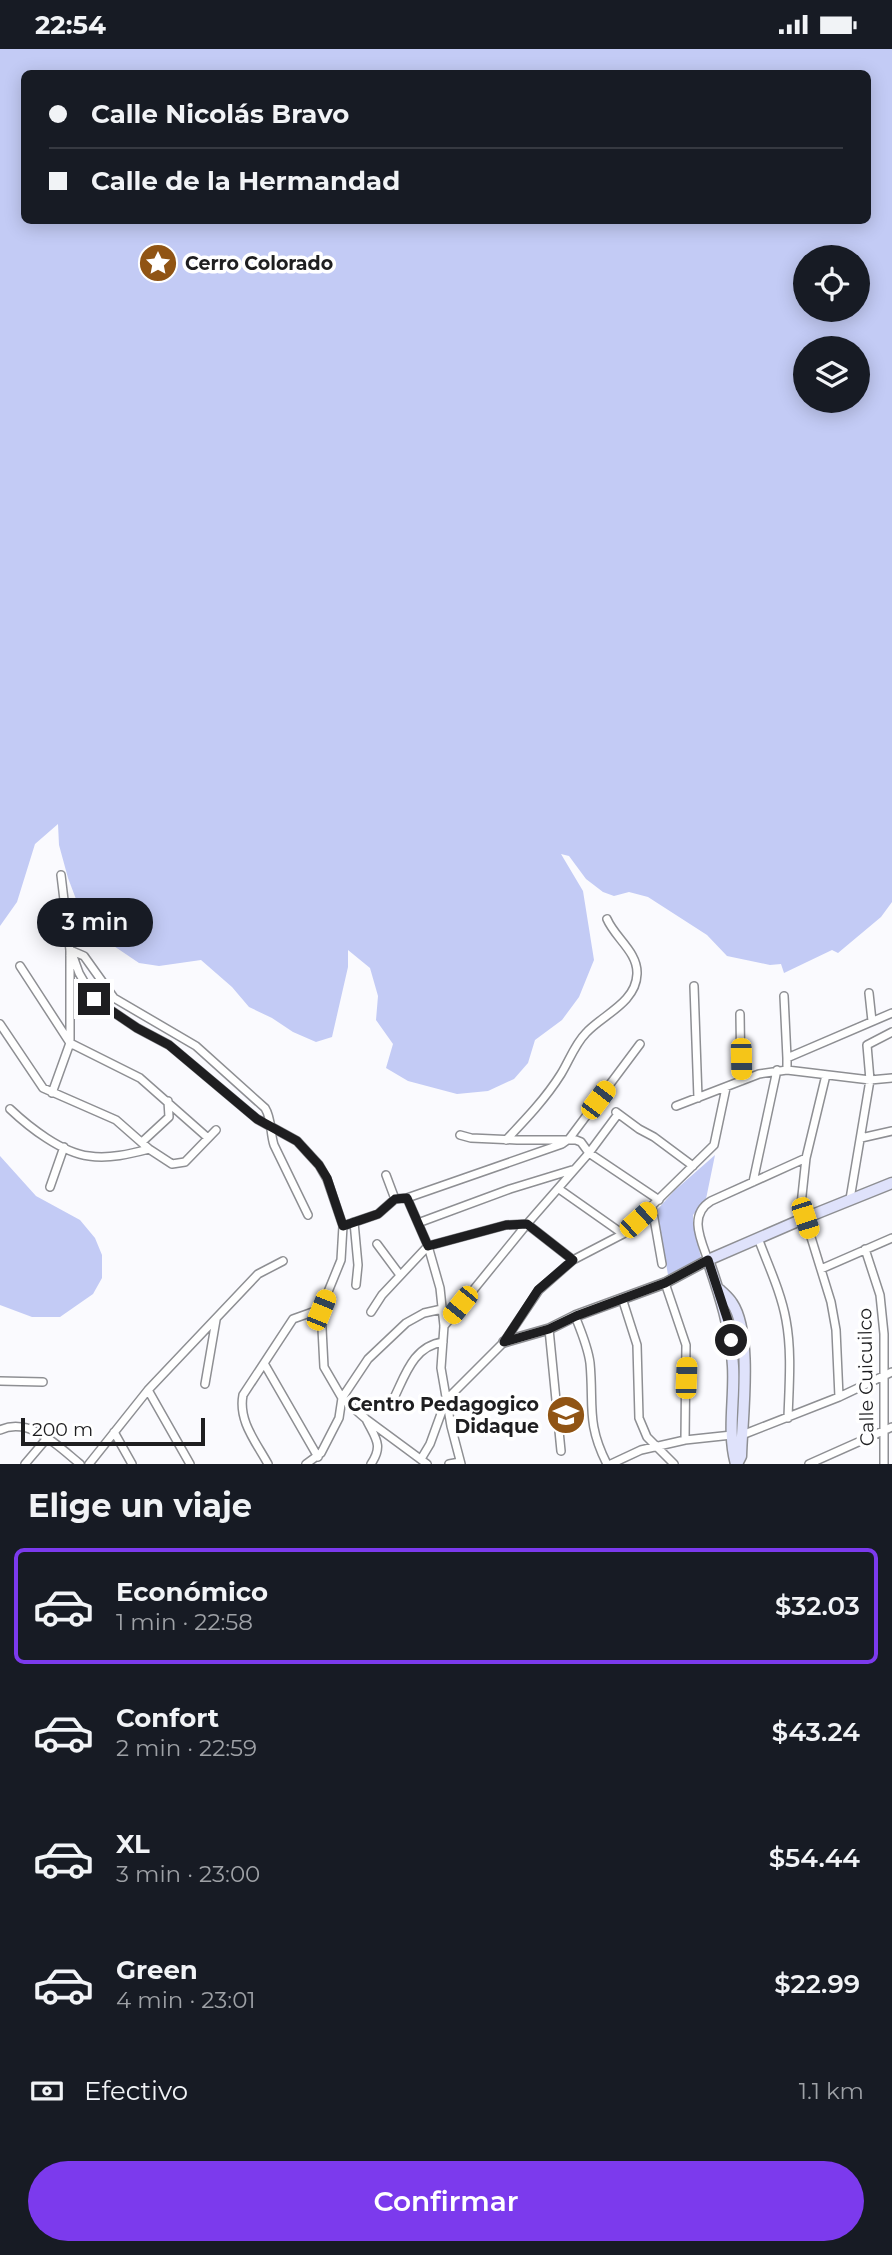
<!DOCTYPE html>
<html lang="es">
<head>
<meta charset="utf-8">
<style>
  :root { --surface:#171b24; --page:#20242c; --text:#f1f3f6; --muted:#9ea1a6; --line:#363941; --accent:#7c3aed }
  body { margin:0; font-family:Montserrat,sans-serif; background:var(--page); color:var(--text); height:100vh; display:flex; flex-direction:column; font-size:26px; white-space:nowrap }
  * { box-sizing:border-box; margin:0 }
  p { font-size:23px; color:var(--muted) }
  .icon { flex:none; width:38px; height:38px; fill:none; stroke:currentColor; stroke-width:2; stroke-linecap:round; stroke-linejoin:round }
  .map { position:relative; height:1415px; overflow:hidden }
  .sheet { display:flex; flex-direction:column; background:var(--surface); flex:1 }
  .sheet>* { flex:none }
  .banner { position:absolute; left:21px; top:21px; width:850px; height:154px; border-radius:10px; box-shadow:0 4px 18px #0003; display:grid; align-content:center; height:154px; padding:0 28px; background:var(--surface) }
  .fabs { position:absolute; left:793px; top:196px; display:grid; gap:14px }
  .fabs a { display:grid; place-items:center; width:77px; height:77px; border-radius:50%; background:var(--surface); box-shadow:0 4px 18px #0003; font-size:35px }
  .scale { position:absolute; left:21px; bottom:18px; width:184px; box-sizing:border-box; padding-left:7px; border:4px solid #1e1e20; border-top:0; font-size:19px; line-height:24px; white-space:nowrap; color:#1e1e20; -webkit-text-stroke:5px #fff; paint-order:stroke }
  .end { position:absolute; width:32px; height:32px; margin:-16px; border:9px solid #1e1e20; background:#fff; box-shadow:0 0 0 4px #fff }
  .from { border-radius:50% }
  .bubble { position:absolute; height:49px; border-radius:24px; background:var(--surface); box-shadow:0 4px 18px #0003; font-size:23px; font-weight:600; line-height:49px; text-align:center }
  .car { position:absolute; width:21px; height:42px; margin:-21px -10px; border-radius:9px; box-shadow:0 0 5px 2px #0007; background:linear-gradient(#f5c518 24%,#345 0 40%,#f5c518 0 76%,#345 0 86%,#f5c518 0) }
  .banner b { display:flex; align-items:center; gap:24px; height:66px; font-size:26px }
  .banner b+b { border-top:2px solid var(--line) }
  .banner i { width:18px; height:18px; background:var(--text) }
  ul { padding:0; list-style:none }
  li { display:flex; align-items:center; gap:21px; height:116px; margin:0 14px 10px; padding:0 14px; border:4px solid transparent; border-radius:10px }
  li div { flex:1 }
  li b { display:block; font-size:26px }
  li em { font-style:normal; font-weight:600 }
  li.on { border-color:var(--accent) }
  li>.icon { width:63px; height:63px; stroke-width:1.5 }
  h2 { padding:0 28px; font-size:32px; line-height:84px }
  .pay { display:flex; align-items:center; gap:18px; height:77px; padding:0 28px; font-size:26px }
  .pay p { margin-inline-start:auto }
  .primary-button { display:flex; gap:14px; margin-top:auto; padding:14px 28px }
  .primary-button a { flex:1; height:80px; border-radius:42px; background:var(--accent); color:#fff; font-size:28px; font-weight:600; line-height:80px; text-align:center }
  .status { display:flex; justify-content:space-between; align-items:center; height:49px; padding:0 35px; background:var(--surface); direction:ltr }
  .status svg { height:19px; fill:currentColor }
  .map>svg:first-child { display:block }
  .green { fill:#c3cbf5; fill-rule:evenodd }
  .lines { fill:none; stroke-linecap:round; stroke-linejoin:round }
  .minor-casing { stroke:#8e8f93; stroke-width:10 }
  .tertiary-casing { stroke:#8e8f93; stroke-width:12 }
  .secondary-casing { stroke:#8e8f93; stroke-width:13 }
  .minor { stroke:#fff; stroke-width:7 }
  .tertiary { stroke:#fff; stroke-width:9 }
  .secondary { stroke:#dfe2fb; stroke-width:10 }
  .route { stroke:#1e1e20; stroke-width:9 }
  .labels { text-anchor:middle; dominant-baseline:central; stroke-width:7; stroke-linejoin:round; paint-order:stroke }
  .poi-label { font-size:19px; font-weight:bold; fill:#1e1e20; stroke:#fff; text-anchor:start }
  .street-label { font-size:19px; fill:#1e1e20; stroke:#fff }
</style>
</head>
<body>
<div class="status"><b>22:54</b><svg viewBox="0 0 49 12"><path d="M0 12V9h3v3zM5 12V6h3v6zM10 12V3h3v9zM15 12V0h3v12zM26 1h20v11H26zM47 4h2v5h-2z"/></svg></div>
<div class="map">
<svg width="892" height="1415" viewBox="0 0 892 1415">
  <rect width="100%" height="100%" fill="#fafafe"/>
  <path class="green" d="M 0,0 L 892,0 L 892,853 L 881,868 L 838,904 L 832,901 L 784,924 L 781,915 L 770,916 L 727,907 L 707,886 L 648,848 L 629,843 L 614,847 L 603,843 L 586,830 L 569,807 L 561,805 L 583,842 L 594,911 L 579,948 L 562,971 L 535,991 L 528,1014 L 514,1030 L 488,1042 L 457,1045 L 408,1032 L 386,1019 L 393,995 L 376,971 L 378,947 L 370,919 L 348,901 L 348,918 L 332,988 L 316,993 L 293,983 L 272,969 L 249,958 L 232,938 L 201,911 L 159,917 L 139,914 L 96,885 L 79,858 L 68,829 L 59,796 L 58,775 L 35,795 L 17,853 L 0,877 ZM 868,24 L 868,172 L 24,172 L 24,24 ZM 858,208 L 858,261 L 805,261 L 805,208 ZM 858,299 L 858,352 L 805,352 L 805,299 Z
    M 715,1106 L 706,1150 L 693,1166 L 693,1173 L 701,1209 L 668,1226 L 657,1161 L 674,1142 Z
    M 0,1107 L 36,1147 L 80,1171 L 95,1189 L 102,1206 L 102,1229 L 93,1245 L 60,1268 L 32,1268 L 0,1256 Z"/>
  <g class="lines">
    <g class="minor-casing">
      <path id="minor" d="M 70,901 L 84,907 L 114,949 L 196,997 L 265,1059 C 272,1070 270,1084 274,1096 L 308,1166
        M 70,906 L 74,910 L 79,924 L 94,950 L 137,979 L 169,996 L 257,1070 L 297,1092 L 319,1116 L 327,1130 L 343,1177 L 341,1211 L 321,1260 L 324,1318 L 342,1349 L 366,1370 L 427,1415
        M 20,917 L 70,994 L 140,1029 L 208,1089
        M 694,937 L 698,1049
        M 869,944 L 872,972
        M 784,947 L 787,1009
        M 740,965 L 741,1032
        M 0,975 L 43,1039 L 116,1071 L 149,1100 L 172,1115 L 185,1113 L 216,1081
        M 787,1021 L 870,1031 L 892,1029
        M 826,1026 L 806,1109 L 801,1156 L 831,1253 L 836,1281 L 839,1348
        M 52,1044 L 70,994 L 70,901 L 61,826
        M 676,1057 L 759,1025 L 787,1021 L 787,1009 L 892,964
        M 10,1060 C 29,1078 62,1104 89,1107 C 109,1110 130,1105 149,1100
        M 616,1063 L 639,1080 L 654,1088 L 693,1117
        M 460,1086 L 471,1089 L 517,1091 L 576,1091 L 581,1093 L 589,1104 L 659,1151
        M 861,1089 L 892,1082
        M 506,1091 C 526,1070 546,1049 561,1025 C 569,1012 575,995 586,984 C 602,966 636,954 637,925 C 638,903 615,889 607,870
        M 142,1093 L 169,1068 L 168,1052
        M 386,1126 L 395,1150
        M 753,1133 L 777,1021
        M 50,1138 L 64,1098
        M 559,1140 L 623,1185
        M 407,1149 L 428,1197 L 440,1239 L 444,1277 L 441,1319 L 451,1377 L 461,1415
        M 850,1150 L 870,1031 L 867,996 L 892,983
        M 652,1158 L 662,1215
        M 354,1173 L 358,1216 L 356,1236
        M 418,1174 L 510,1140 L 572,1121
        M 343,1177 L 378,1165 L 395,1150 L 407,1149 L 562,1095 L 569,1090 L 640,995
        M 758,1189 C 768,1216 781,1243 786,1271 C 792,1303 789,1337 788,1369
        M 377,1195 L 400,1226
        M 865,1200 L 880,1246 L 884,1285 L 884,1415
        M 708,1211 C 701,1191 688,1166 711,1152 L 806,1109
        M 821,1220 L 892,1189
        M 665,1234 L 686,1296 L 685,1391
        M 622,1249 L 637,1296 L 639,1369 L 647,1388 L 674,1415
        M 371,1263 L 382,1246 L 428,1197 L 506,1176 L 527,1175 L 573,1211
        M 575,1267 C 581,1282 588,1298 590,1314 C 594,1356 586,1374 607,1415
        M 444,1277 L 527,1175 L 589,1104 L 618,1065
        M 549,1280 L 561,1402
        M 265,1316 L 318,1408
        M 0,1332 L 43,1333
        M 205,1335 L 216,1271
        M 148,1341 L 190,1415
        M 393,1351 C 405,1327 413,1297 443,1293
        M 366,1370 C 375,1389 384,1396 371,1415
        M 0,1381 C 30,1367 59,1398 80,1415
        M 114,1383 L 132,1415
        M 742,1386 L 839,1348 L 892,1323
        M 421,1410 L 430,1395 L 446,1351 L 504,1293 L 539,1241 L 573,1211 L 623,1185 L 714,1096 L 726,1039
        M 25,1415 L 48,1388
        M 89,1415 L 148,1341 L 258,1225 L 283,1212
        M 268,1415 C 256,1393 238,1372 243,1346 L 293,1270 L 321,1260
        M 306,1415 L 321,1404 L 339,1369 L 342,1349 L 368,1310 L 406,1274 L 424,1264 L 442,1260
        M 449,1415 L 460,1413
        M 611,1415 L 641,1401 L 685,1391 L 732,1386
        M 809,1415 L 892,1378"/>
    </g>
    <g class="tertiary-casing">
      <path id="tertiary" d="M 504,1293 L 549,1280 L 575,1267 L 665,1234 L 708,1211"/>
    </g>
    <g class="secondary-casing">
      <path id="secondary" d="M 720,1241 C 724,1245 729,1249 732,1254 C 753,1285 742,1369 741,1407 L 737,1415
        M 736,1415 C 727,1383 735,1349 733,1317 C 731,1280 720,1246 708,1211 L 805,1169 L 892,1134"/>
    </g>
    <use href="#minor" class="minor"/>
    <use href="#tertiary" class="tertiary"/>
    <use href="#secondary" class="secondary"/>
  </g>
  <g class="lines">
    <path class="route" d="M 94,950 L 137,979 L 169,996 L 257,1070 L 297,1092 L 319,1116 L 327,1129 L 343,1177 L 378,1165 L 395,1150 L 407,1149 L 428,1197 L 506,1176 L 527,1175 L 573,1211 L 538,1241 L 504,1293 L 549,1280 L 576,1267 L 665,1234 L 708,1211 L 729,1275 L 731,1291"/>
  </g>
  <defs>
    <g id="sight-disc" transform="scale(2.0125)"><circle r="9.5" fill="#905414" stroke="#fff"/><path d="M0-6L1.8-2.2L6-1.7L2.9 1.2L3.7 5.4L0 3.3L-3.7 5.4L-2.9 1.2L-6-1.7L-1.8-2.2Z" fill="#fff"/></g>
    <g id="school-disc" transform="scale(2.0125)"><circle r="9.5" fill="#905414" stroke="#fff"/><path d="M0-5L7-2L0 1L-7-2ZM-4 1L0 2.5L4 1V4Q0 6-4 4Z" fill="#fff"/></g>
  </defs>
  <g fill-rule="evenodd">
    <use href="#sight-disc" x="158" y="214"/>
    <use href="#school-disc" x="566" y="1366"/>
  </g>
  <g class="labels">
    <g class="poi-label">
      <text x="185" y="214">Cerro Colorado</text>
      <text x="539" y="1355" text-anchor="end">Centro Pedagogico<tspan x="539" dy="22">Didaque</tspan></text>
    </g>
    <g class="street-label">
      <text transform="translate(866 1328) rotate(-91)">Calle Cuicuilco</text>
    </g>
  </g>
</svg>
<div class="fabs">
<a><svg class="icon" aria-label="locate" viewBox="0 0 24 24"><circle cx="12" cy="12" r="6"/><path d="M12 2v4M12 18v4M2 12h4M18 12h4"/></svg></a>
<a><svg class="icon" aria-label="layers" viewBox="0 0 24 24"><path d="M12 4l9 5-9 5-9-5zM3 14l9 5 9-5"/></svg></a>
</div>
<div class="scale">200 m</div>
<i class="end from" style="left:731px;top:1291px"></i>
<i class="end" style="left:94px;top:950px"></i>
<div class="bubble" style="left:37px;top:849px;width:116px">3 min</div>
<i class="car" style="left:741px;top:1010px;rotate:179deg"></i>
<i class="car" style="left:598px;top:1051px;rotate:37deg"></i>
<i class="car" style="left:805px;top:1169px;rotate:162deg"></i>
<i class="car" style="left:638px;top:1171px;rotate:48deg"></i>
<i class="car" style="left:460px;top:1256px;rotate:219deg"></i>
<i class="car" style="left:321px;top:1261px;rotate:22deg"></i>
<i class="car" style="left:686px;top:1329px;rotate:2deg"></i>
<div class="banner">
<b><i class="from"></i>Calle Nicolás Bravo</b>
<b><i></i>Calle de la Hermandad</b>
</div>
</div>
<section class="sheet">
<h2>Elige un viaje</h2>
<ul>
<li class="on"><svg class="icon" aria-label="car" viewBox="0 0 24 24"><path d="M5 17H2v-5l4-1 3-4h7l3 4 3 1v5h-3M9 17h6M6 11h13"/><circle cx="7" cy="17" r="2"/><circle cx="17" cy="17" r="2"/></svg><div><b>Económico</b><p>1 min · 22:58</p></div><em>$32.03</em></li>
<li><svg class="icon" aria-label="car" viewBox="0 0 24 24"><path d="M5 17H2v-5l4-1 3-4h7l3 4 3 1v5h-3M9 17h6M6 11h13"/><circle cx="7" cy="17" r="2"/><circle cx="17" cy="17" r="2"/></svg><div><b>Confort</b><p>2 min · 22:59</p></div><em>$43.24</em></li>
<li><svg class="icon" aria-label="car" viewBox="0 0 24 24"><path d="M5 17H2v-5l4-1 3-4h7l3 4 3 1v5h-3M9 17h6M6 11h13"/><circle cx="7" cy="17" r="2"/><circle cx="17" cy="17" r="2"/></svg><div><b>XL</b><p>3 min · 23:00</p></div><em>$54.44</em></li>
<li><svg class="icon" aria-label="car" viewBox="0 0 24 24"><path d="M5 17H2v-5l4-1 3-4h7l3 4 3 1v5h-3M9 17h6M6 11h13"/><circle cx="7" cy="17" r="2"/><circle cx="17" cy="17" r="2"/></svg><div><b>Green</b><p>4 min · 23:01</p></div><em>$22.99</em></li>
</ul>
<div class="pay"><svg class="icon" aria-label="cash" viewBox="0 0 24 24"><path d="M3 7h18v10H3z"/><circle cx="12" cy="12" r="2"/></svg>Efectivo<p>1.1 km</p></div>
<div class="primary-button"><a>Confirmar</a></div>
</section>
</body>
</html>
